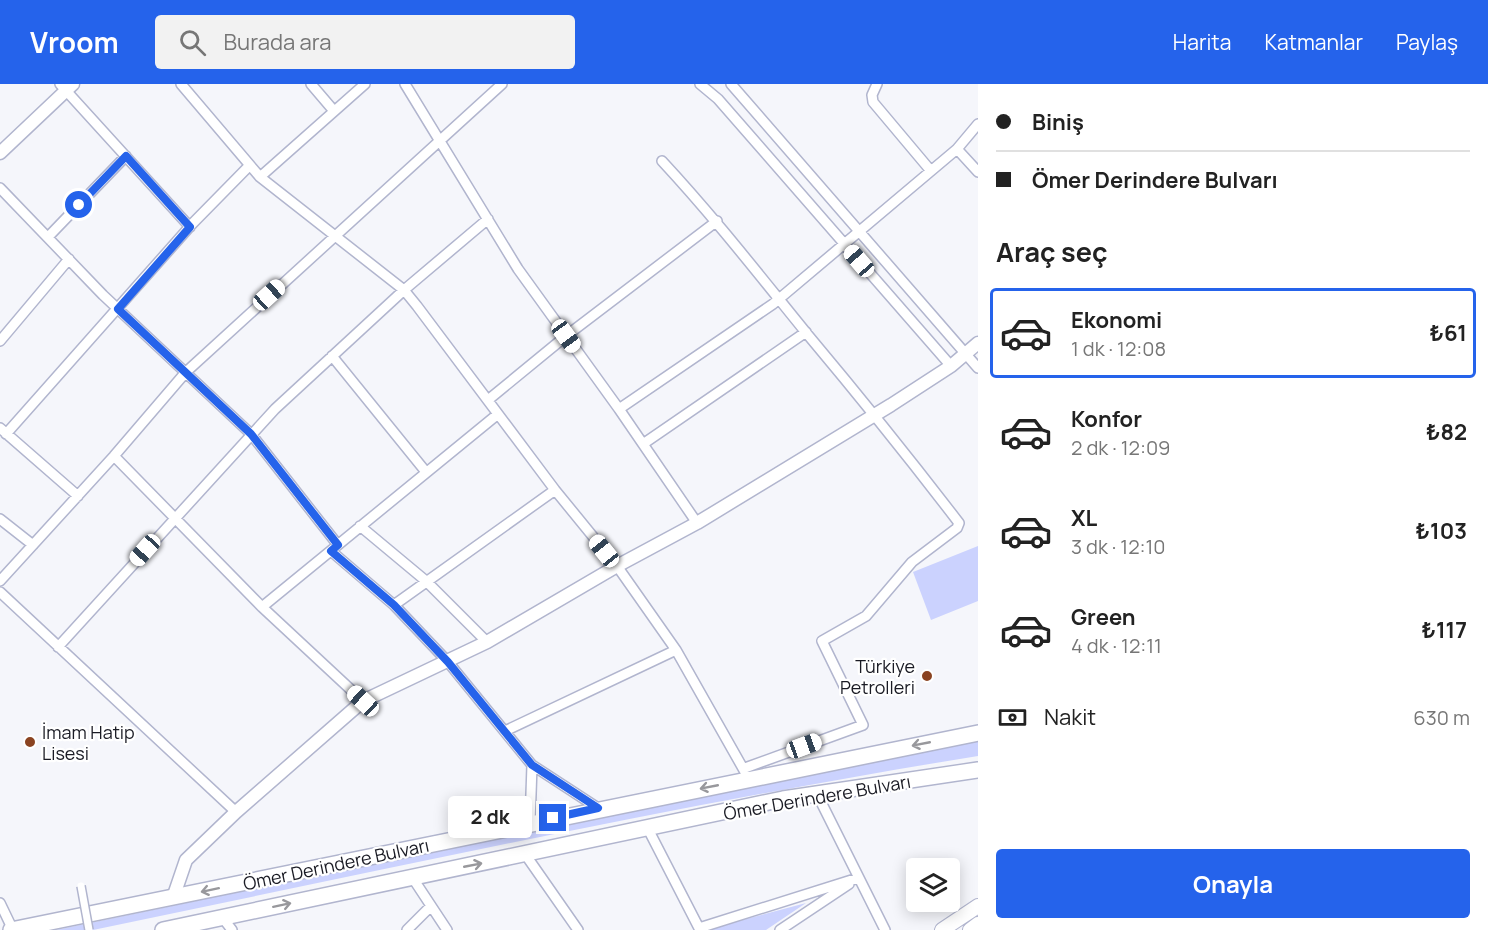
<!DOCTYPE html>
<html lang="tr">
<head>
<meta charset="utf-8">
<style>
  :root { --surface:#fff; --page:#f2f2f2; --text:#222; --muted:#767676; --line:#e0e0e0; --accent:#2563eb }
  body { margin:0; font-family:Manrope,sans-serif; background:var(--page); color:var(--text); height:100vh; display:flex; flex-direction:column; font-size:22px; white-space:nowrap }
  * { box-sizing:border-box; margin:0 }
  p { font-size:20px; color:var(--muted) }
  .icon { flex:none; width:33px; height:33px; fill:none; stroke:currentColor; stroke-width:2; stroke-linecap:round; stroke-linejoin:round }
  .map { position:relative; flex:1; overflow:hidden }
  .drawer { display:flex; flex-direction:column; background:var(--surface); width:510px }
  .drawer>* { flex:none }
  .banner { display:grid; align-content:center; height:132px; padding:0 18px; background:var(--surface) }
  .controls { position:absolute; left:906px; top:774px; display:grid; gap:12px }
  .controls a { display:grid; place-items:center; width:54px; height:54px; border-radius:6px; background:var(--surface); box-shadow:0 3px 15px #0003; font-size:30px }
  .end { position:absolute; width:27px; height:27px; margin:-14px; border:8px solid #2563eb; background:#fff; box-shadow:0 0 0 3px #fff }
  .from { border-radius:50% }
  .bubble { position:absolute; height:42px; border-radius:6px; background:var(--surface); box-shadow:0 3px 15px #0003; font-size:20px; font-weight:700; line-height:42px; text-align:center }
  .car { position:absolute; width:18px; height:36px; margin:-18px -9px; border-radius:8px; box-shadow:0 0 4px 2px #0007; background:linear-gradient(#fff 24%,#345 0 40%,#fff 0 76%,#345 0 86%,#fff 0) }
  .banner b { display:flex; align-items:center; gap:21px; height:57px; font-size:22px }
  .banner b+b { border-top:2px solid var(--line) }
  .banner i { width:15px; height:15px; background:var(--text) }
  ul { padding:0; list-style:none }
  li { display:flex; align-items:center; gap:18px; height:90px; margin:0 12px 9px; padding:0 6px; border:3px solid transparent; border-radius:6px }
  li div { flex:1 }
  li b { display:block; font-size:22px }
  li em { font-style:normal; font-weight:700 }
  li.current { border-color:var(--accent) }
  li>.icon { width:54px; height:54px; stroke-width:1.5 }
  h2 { padding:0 18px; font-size:27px; line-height:72px }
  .pay { display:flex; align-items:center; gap:15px; height:66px; padding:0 18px; font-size:22px }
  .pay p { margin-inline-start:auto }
  .primary-button { display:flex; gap:12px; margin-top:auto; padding:12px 18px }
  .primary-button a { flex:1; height:69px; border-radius:6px; background:var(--accent); color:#fff; font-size:24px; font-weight:700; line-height:69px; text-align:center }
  header { display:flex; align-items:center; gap:36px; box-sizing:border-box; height:84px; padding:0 30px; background:var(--accent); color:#fff }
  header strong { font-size:28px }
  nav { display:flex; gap:33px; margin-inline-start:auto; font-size:21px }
  .search { width:420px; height:54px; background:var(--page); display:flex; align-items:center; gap:15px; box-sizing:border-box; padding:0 21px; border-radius:6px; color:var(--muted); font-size:22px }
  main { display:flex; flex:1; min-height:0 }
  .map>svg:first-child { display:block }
  .green { fill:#cbd2fe }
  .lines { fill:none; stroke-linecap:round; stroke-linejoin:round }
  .minor-casing { stroke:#b1b5ce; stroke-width:12 }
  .tertiary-casing { stroke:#b1b5ce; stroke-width:15 }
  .secondary-casing { stroke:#b1b5ce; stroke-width:16 }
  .trunk-casing { stroke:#b1b5ce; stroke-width:18 }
  .minor { stroke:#fff; stroke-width:9 }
  .tertiary { stroke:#fff; stroke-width:12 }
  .secondary { stroke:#fff; stroke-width:14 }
  .trunk { stroke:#fff; stroke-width:15 }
  .pedestrian-bridge-casing { stroke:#b1b5ce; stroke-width:10; stroke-linecap:butt }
  .pedestrian-bridge { stroke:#fff; stroke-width:7 }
  .oneway { stroke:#98989c }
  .route { stroke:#2563eb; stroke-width:8 }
  .poi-dot { fill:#8a4321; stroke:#fff; stroke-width:2 }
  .labels { text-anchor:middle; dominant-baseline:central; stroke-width:4.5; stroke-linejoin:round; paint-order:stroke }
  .poi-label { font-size:18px; fill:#1a1b24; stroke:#fff; text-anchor:end }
  .street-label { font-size:18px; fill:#1a1b24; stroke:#fff }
</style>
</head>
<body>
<header>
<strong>Vroom</strong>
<div class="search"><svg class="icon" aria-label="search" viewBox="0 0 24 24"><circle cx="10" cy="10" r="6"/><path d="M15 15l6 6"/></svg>Burada ara</div>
<nav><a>Harita</a><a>Katmanlar</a><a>Paylaş</a></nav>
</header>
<main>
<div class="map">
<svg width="978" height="846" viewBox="0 0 978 846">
  <rect width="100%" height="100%" fill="#f5f6fb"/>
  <path class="green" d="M 978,462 L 978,517 L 931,536 L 913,488 Z
    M 978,655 L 978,672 C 681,720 387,785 93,846 L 56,846 Z
    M 806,819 L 766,846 L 705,846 Z"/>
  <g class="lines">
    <g class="minor-casing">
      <path id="minor" d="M 60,0 L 190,143
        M 181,0 L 260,93 L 404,206 L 417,222 L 555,406 L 617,482 L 676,566 L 749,695
        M 311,0 L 334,27
        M 405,0 L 518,185 L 619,325 L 697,439
        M 700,0 L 718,15 L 951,282
        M 731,0 L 978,284
        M 877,0 L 872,11 L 873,18 L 931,87
        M 957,65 L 978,88
        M 662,77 C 714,133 760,192 808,251 C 860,313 910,375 959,439 L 957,444 L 912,478 L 866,532 L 822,557 L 863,641 L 745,684
        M 260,93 L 365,0
        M 0,104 L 103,211 L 251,350 L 338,461
        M 48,153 L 126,72
        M 0,257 L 69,175
        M 332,272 L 426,388
        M 488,316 L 566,252 L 717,137
        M 619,325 L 773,220 L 957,65 L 978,40
        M 0,344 L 78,412
        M 6,350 L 193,139 L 250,81
        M 643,360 L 806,248
        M 114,372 L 262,523 L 363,617
        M 0,435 L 33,461
        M 360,442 L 426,497 L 487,558
        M 331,467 L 394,521 L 448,578 L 532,681
        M 0,497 L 114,372 L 186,288 L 502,0
        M 0,508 L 236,728
        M 394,521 L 555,406
        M 262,523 L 498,330
        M 58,563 L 275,325 L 404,206 L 488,135
        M 505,647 L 676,566
        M 817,710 L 885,846
        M 530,739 L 532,681 L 598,724
        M 648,745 L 700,846
        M 525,770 L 578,846
        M 412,793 L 447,846
        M 0,819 L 13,846
        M 222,833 L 232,846
        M 699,844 L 858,794
        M 407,846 L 431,822
        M 780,846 L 849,800"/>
    </g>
    <g class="tertiary-casing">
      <path id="tertiary" d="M 0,69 L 73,0
        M 173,814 L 186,776 L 236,728 L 363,617 L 487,558 L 617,482 L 697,439 L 891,321 L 951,282 L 978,259"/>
    </g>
    <g class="secondary-casing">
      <path id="secondary" d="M 942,846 L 978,822
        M 970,846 L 978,840"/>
    </g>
    <g class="trunk-casing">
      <path id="trunk" d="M 11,846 L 978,649
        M 163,846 L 783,715 L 978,686"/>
    </g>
    <use href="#minor" class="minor"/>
    <use href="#tertiary" class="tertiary"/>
    <use href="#secondary" class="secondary"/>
    <use href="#trunk" class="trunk"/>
    <g class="pedestrian-bridge-casing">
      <path id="pedestrian-bridge" d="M 81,802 L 89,846"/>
    </g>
    <use href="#pedestrian-bridge" class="pedestrian-bridge"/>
  </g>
  <defs><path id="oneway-shaft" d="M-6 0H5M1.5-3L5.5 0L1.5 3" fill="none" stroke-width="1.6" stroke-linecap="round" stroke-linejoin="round" transform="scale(1.5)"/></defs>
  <g class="oneway">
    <use href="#oneway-shaft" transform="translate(921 660) rotate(169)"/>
    <use href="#oneway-shaft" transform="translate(709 703) rotate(169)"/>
    <use href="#oneway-shaft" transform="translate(473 781) rotate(-11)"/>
    <use href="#oneway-shaft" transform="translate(210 806) rotate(168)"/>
    <use href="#oneway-shaft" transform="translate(282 821) rotate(-12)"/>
  </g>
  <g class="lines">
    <path class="route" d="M 79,121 L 126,72 L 190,143 L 118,225 L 251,350 L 338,461 L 331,467 L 394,521 L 448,578 L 532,681 L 598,724 L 553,734"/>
  </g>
  <g class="poi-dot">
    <circle cx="927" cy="592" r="6"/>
    <circle cx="30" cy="658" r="6"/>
  </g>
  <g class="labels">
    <g class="poi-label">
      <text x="915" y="582">Türkiye<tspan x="915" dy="21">Petrolleri</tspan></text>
      <text x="42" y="648" text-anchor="start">İmam Hatip<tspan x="42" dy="21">Lisesi</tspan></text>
    </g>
    <g class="street-label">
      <text transform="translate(817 713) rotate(-10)">Ömer Derindere Bulvarı</text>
      <text transform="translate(336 780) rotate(-12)">Ömer Derindere Bulvarı</text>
    </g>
  </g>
</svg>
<div class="controls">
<a><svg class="icon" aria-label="layers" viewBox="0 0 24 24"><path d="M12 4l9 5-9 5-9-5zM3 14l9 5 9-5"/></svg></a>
</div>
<i class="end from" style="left:79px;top:121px"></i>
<i class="end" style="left:553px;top:734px"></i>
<div class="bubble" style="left:448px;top:712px;width:84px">2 dk</div>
<i class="car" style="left:859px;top:177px;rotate:319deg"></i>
<i class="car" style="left:269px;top:211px;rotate:48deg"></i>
<i class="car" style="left:566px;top:252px;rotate:144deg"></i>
<i class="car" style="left:145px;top:466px;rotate:222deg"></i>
<i class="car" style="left:604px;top:467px;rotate:321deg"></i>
<i class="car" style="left:363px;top:617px;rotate:313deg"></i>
<i class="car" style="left:804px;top:662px;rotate:70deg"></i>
</div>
<section class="drawer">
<div class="banner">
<b><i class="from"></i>Biniş</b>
<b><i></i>Ömer Derindere Bulvarı</b>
</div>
<h2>Araç seç</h2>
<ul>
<li class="current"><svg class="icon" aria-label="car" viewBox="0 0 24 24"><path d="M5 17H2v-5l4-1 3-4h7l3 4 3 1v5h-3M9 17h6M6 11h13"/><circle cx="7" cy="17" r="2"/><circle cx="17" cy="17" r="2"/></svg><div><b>Ekonomi</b><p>1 dk · 12:08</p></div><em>₺61</em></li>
<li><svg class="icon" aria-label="car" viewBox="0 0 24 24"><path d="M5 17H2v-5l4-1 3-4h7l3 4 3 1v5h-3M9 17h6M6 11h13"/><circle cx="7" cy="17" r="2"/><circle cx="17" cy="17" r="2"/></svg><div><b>Konfor</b><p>2 dk · 12:09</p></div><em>₺82</em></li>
<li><svg class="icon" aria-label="car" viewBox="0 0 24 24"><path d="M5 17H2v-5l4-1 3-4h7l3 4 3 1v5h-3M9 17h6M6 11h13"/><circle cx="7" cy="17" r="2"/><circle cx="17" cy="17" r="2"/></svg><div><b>XL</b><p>3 dk · 12:10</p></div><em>₺103</em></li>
<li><svg class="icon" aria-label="car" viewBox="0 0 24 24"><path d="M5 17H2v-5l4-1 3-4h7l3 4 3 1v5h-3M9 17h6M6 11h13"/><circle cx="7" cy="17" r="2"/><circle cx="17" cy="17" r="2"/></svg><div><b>Green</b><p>4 dk · 12:11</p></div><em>₺117</em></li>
</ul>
<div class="pay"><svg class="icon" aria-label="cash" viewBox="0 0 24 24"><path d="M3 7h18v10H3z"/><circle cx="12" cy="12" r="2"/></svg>Nakit<p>630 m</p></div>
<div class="primary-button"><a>Onayla</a></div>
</section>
</main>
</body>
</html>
